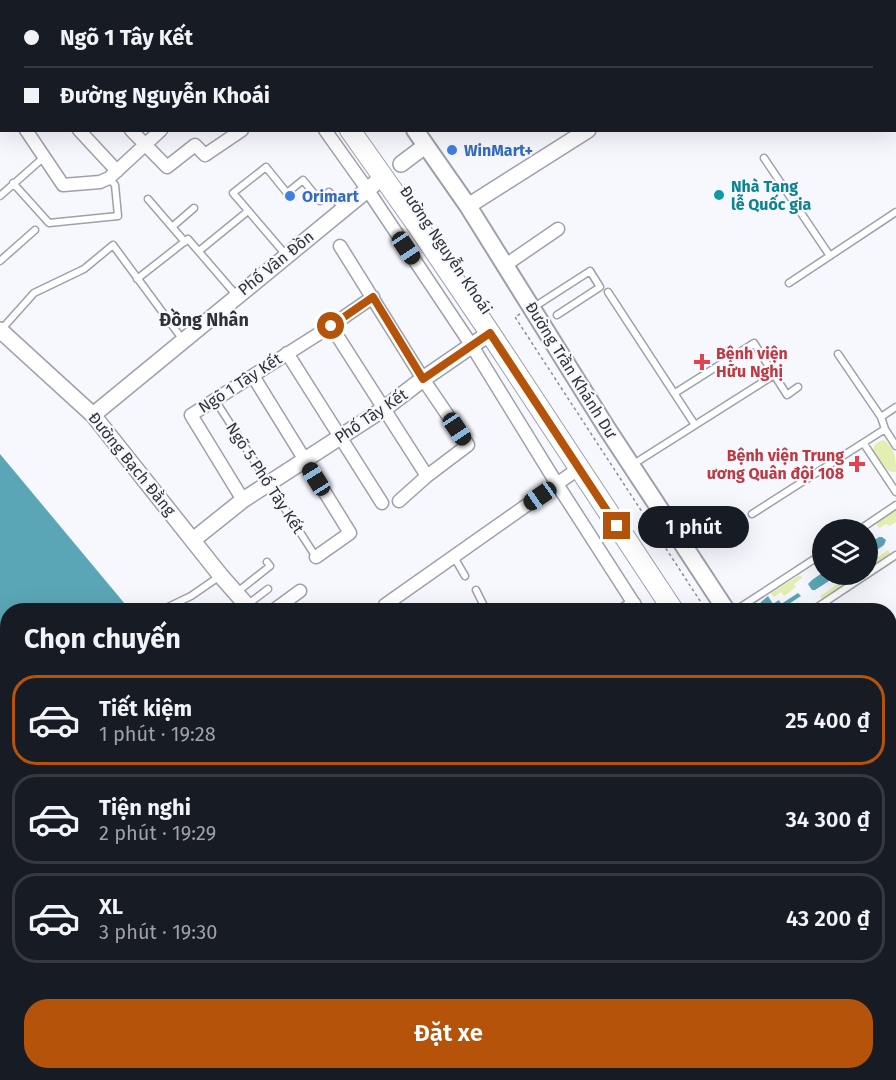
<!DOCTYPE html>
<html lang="vi">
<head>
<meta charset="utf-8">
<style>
  :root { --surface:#171b24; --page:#242831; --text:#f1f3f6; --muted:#9ea1a6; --line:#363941; --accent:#b45309 }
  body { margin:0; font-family:"Fira Sans",sans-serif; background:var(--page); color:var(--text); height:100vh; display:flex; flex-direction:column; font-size:22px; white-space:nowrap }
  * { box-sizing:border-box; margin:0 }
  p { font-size:20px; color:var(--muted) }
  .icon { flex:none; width:33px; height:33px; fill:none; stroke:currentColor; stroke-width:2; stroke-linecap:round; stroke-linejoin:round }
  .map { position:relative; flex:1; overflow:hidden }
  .drawer { position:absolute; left:0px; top:603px; width:897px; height:477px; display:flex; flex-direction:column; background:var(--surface); border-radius:24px 24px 0 0; box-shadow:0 6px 24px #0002 }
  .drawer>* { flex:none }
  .hud { position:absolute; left:0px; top:0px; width:897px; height:132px; box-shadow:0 6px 24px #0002; display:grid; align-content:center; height:132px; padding:0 24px; background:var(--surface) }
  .fabs { position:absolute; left:812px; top:519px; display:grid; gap:12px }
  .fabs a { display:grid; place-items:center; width:66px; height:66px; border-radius:50%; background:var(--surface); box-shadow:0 6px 24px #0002; font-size:30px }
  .end { position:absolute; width:27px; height:27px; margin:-14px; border:8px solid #b45309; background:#fff; box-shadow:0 0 0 3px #fff }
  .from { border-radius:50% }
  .bubble { position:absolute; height:42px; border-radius:21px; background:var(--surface); box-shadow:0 6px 24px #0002; font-size:20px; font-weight:600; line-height:42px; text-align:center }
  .car { position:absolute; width:18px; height:36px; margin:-18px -9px; border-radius:8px; box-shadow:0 0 4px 2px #0007; background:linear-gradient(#222 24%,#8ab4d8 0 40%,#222 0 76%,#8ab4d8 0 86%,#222 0) }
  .hud b { display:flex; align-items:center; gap:21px; height:57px; font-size:22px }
  .hud b+b { border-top:2px solid var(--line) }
  .hud i { width:15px; height:15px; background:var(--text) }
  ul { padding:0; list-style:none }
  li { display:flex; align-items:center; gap:18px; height:90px; margin:0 12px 9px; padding:0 12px; border:3px solid var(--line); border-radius:24px }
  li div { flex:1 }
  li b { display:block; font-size:22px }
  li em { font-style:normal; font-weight:600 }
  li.active { border-color:var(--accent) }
  li>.icon { width:54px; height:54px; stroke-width:1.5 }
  h2 { padding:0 24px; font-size:27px; line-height:72px }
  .button { display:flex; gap:12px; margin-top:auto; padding:12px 24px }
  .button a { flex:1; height:69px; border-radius:24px; background:var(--accent); color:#fff; font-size:24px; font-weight:600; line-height:69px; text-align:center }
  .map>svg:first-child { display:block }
  .green { fill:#e2eeb2 }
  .water { fill:#5aa6b6 }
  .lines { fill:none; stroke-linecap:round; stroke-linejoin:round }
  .service-casing { stroke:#9ea1aa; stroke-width:9 }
  .minor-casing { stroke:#9ea1aa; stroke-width:15 }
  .tertiary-casing { stroke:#9ea1aa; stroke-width:18 }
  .secondary-casing { stroke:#9ea1aa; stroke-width:20 }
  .primary-casing { stroke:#9ea1aa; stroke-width:22 }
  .path { stroke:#8b8d91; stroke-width:1.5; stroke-dasharray:3 3; stroke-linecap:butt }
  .service { stroke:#fff; stroke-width:6 }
  .minor { stroke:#fff; stroke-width:12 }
  .tertiary { stroke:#fff; stroke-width:15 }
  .secondary { stroke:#fff; stroke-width:16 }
  .primary { stroke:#fff; stroke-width:20 }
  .route { stroke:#b45309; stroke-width:8 }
  .shop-dot { fill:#3f7fe0; stroke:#f6f8fd; stroke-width:2 }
  .culture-dot { fill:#0f9aa8; stroke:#f6f8fd; stroke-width:2 }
  .health-dot { fill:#e0444e; stroke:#f6f8fd; stroke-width:2 }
  .labels { text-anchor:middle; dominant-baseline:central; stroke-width:4.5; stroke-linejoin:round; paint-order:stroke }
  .shop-label { font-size:16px; font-weight:bold; fill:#366cbe; stroke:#f6f8fd; text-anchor:start }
  .culture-label { font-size:16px; font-weight:bold; fill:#0d838f; stroke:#f6f8fd; text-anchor:start }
  .street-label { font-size:16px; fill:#313236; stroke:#f6f8fd }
  .health-label { font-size:16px; font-weight:bold; fill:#be3a42; stroke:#f6f8fd; text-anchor:start }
  .neighbourhood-label { font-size:18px; font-weight:bold; fill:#2f3138; stroke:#f6f8fd }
</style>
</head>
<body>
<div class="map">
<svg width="896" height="1080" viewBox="0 0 896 1080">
  <rect width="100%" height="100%" fill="#f6f8fd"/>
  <path class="green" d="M 884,440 C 896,450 896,458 896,472 C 885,474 879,458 873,450 C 874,444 878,441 884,440 Z
    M 895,511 L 896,511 L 896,522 L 890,526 L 886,524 L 879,528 L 876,523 Z
    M 888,550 L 891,555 L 867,571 L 867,565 Z
    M 800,575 L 802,578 L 794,584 L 796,587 L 784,596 L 781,592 L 774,597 L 771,593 Z
    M 852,575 L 862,575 L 823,601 L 820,596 Z"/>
  <path class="water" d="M 0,454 L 130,610 L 8,610 L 8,1072 L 518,1072 L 525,1080 L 0,1080 Z
    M 879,537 L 882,537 L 886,540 L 884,545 L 867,557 L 867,545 Z
    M 822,573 L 822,574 L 845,575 L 837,580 L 835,577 L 815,590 L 812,590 L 808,584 L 812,580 Z
    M 798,593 L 801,596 L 784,607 L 786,610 L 761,610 L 760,606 L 761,602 L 768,596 L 773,604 L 779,600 L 781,604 Z"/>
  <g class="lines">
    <g class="service-casing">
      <path id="service" d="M 223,0 L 225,2
        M 447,2 L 448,0
        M 546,2 L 548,0
        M 764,158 L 830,256
        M 13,183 L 49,223 L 118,216 L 115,185 L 109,178
        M 0,196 L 43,158
        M 148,199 L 185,242
        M 172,227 L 194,208
        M 199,251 L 248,211
        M 286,255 L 233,193 L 266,167 L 287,193 L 303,180 L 320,201 L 329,192 L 342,208
        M 0,261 L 35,230
        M 137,279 L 188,239 L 237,296
        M 789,283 L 896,212
        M 608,292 L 695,425
        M 534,307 L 590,271 L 600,287 L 557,315
        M 1,330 L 34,293 L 84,269 L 113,245 L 183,340
        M 838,354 L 881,417 L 885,429 L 896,446
        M 675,393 L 754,343 L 787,395 L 798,387
        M 215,400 L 316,557
        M 881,417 L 896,407
        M 864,444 L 896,492
        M 632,465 L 774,375
        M 752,514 L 885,429
        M 859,530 L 896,505
        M 454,557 L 465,576
        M 476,590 L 486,610
        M 236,593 L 270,566 L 267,562
        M 247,605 L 268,589
        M 162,610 L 191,596 L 220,576
        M 376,610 L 385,605
        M 736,610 L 822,554
        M 813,610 L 896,555
        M 890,721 L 896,722
        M 890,793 L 896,788
        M 665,1080 L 671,1072
        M 716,1080 L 727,1072
        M 784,1080 L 795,1072"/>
    </g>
    <g class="minor-casing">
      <path id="minor" d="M 9,0 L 11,2
        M 70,0 L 72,2
        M 132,0 L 133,2
        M 198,0 L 199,2
        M 350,0 L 350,2
        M 148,2 L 149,0
        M 0,45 L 2,47
        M 0,95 L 2,97
        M 26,130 L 63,185 L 100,182 L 109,178 L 161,130
        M 79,130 L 117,171
        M 131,130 L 167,167 L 195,145 L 205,155 L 242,130
        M 325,130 L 367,189 L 472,346 L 557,484 L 638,610
        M 504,266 L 558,229
        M 331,326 L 427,476 L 468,445 L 423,379 L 340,246
        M 287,353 L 382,503
        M 253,376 L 350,533 L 316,557
        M 243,500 L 191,415 L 331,326 L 373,297
        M 399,501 L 427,476
        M 274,610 L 300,591
        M 388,610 L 385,605 L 578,469
        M 623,610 L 634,603"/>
    </g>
    <g class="tertiary-casing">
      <path id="tertiary" d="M 697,0 L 698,2
        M 864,0 L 865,2
        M 596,2 L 598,0
        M 795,2 L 798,0
        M 896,50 L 896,51
        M 401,164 L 425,146
        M 468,206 L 588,130
        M 0,330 L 93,415 L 221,576 L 251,610
        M 93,415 L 378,181
        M 193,540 L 243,500 L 385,408 L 423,379 L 490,333
        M 890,994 L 896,1006
        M 677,1072 L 684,1080"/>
    </g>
    <g class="secondary-casing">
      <path id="secondary" d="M 415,130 L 468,206 L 606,427 L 726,610
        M 890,826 L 896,822
        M 890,864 L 896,874"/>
    </g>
    <g class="primary-casing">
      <path id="primary" d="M 251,0 L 253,2
        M 272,0 L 273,2
        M 350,130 L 417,225 L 490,333 L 673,610
        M 890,922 L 896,932
        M 890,942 L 896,954"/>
    </g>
    <path class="path" d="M 737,0 L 737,2
      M 755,2 L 755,0
      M 896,16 L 896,15
      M 520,314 L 515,317 L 706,610
      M 893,848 L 892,844 L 894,839"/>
    <use href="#service" class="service"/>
    <use href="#minor" class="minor"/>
    <use href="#tertiary" class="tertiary"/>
    <use href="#secondary" class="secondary"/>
    <use href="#primary" class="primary"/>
  </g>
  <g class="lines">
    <path class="route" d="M 331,326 L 373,297 L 423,379 L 490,333 L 617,526"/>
  </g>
  <g class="shop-dot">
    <circle cx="452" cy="150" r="6"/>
    <circle cx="290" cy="196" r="6"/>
  </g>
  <circle class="culture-dot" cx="719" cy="195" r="6"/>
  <g class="health-dot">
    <path d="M699 353h6v6h6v6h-6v6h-6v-6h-6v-6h6z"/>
    <path d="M854 455h6v6h6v6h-6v6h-6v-6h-6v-6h6z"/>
  </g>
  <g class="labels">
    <g class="shop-label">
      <text x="464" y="150">WinMart+</text>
      <text x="302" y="196">Orimart</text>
    </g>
    <g class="culture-label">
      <text x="731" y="186">Nhà Tang<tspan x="731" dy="18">lễ Quốc gia</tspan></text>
    </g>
    <g class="street-label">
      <text transform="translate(446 250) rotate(56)">Đường Nguyễn Khoái</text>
      <text transform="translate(276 263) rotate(-39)">Phố Vân Đồn</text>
      <text transform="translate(571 370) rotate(58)">Đường Trần Khánh Dư</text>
      <text transform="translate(240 383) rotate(-33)">Ngõ 1 Tây Kết</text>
      <text transform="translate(371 416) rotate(-34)">Phố Tây Kết</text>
      <text transform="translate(132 464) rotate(51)">Đường Bạch Đằng</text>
      <text transform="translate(265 478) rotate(57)">Ngõ 5 Phố Tây Kết</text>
    </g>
    <g class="health-label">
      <text x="716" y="353">Bệnh viện<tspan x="716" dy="18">Hữu Nghị</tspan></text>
      <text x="844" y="455" text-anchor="end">Bệnh viện Trung<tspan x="844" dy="18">ương Quân đội 108</tspan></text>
    </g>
    <g class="neighbourhood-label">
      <text x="204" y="320">Đồng Nhân</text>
    </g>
  </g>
</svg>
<div class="fabs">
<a><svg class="icon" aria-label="layers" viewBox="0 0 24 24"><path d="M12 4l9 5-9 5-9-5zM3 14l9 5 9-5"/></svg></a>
</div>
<i class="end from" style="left:331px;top:326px"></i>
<i class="end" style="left:617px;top:526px"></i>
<div class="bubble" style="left:638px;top:506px;width:111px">1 phút</div>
<i class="car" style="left:406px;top:248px;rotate:146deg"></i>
<i class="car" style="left:457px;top:429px;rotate:146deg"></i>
<i class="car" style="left:316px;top:479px;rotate:328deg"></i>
<i class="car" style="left:540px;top:496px;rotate:235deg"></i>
<div class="hud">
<b><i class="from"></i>Ngõ 1 Tây Kết</b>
<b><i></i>Đường Nguyễn Khoái</b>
</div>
<section class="drawer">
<h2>Chọn chuyến</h2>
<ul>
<li class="active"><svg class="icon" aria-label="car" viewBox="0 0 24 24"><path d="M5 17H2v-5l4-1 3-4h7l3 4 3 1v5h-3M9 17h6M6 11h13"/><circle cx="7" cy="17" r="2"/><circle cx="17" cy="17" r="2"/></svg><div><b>Tiết kiệm</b><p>1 phút · 19:28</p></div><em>25 400 ₫</em></li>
<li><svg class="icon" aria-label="car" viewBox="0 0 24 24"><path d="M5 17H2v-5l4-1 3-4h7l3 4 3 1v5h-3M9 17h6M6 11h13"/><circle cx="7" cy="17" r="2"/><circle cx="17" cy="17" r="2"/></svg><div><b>Tiện nghi</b><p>2 phút · 19:29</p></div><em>34 300 ₫</em></li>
<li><svg class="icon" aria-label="car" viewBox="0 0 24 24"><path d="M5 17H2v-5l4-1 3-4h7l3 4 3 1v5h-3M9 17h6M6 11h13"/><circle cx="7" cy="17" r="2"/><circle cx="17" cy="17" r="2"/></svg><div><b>XL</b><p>3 phút · 19:30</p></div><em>43 200 ₫</em></li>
</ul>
<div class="button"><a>Đặt xe</a></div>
</section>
</div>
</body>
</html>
